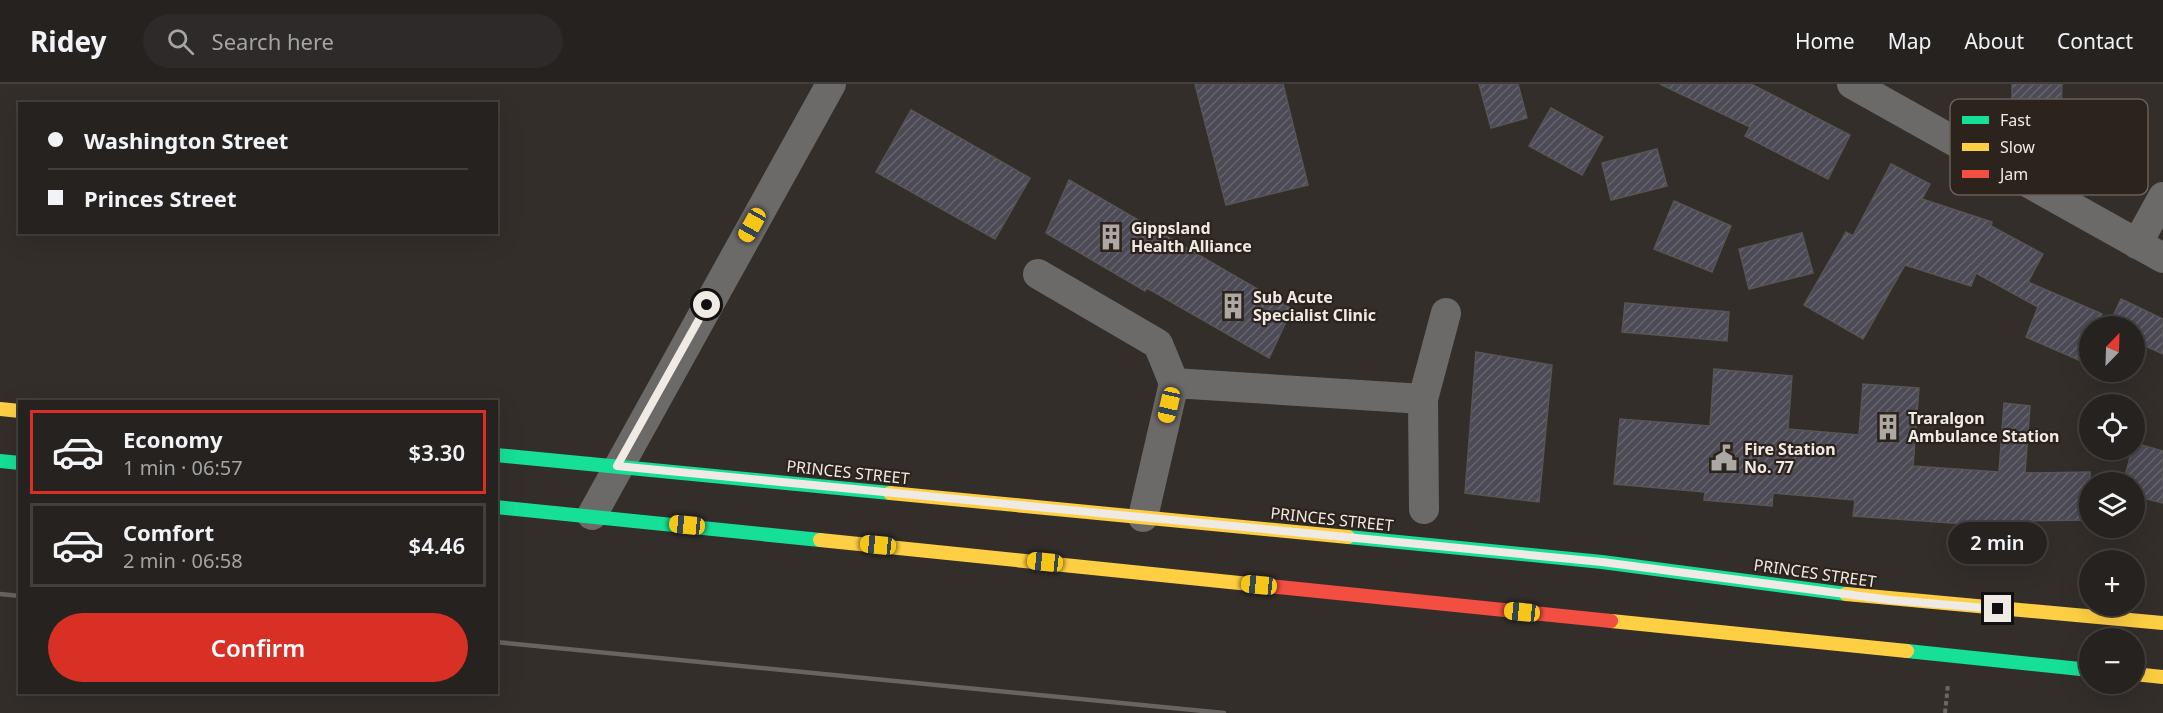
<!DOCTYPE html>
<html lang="en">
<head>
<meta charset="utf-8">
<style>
  :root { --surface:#262220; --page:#2e2a29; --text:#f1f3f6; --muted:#a4a4a5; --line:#423f3e; --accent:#d93025 }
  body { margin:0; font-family:"Noto Sans",sans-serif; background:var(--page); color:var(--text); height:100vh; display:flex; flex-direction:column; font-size:22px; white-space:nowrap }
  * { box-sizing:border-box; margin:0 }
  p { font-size:20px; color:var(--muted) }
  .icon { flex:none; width:33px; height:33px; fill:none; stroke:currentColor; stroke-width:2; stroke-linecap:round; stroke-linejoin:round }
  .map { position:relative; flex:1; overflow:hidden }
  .details { position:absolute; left:18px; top:316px; width:480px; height:294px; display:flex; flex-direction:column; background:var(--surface); border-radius:0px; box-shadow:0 6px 24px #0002,0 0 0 2px var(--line) }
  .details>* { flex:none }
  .hud { position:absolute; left:18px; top:18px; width:480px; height:132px; border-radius:0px; box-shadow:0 6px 24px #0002,0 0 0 2px var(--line); display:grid; align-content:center; height:132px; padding:0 30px; background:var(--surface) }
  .needle { width:39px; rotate:23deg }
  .controls { position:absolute; left:2079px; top:232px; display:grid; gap:12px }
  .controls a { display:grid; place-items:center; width:66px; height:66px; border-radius:50%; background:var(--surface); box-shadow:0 6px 24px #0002,0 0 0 2px var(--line); font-size:30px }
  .end { position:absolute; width:27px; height:27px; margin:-14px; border:8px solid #f0eae5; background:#111; box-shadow:0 0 0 3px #111 }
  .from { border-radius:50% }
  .bubble { position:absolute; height:42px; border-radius:21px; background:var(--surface); box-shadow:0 6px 24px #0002,0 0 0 2px var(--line); font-size:20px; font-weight:600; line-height:42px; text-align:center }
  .car { position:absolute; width:18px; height:36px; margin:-18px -9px; border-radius:8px; box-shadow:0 0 4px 2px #0007; background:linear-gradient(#f5c518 24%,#345 0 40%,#f5c518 0 76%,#345 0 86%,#f5c518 0) }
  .hud b { display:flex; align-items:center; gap:21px; height:57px; font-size:22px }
  .hud b+b { border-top:2px solid var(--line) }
  .hud i { width:15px; height:15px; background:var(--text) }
  ul { padding:10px 0 0; list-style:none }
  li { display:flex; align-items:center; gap:18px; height:84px; margin:0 12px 9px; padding:0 18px; border:3px solid var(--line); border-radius:0px }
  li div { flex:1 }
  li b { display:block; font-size:22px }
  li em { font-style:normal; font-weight:600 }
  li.on { border-color:var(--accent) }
  li>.icon { width:54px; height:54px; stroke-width:1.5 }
  .button { display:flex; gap:12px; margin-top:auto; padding:12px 30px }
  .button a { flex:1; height:69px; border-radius:36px; background:var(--accent); color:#fff; font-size:24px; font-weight:600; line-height:69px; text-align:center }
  header { display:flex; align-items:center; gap:36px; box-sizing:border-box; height:84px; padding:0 30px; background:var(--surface); border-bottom:2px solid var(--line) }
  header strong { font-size:28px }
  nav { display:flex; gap:33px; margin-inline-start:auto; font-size:21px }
  .search { width:420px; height:54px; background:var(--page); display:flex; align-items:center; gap:15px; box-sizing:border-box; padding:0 21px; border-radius:33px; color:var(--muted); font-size:22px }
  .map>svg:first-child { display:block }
  .building { fill:url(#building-hatch); stroke:#575555; stroke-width:1.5 }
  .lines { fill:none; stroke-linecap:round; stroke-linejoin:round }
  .path { stroke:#6a6866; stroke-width:4; stroke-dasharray:4.5 3; stroke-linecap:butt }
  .street { stroke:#6c6a69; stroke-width:30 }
  .fast { stroke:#16e098; stroke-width:14 }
  .slow { stroke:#ffcf43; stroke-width:14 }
  .jam { stroke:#f24e42; stroke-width:14 }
  .rail { stroke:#686461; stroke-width:4.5 }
  .route { stroke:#f0eae5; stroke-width:8 }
  .labels { text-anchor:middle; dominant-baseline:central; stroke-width:4.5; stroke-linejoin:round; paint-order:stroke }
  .poi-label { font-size:16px; font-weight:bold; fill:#f0eae5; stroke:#2c241c; text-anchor:start }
  .street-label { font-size:16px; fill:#f0eae5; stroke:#2c241c }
  .key { fill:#2c241c; stroke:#675f58; stroke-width:1.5 }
  .key-label { font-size:16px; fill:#f0eae5 }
</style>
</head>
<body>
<header>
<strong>Ridey</strong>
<div class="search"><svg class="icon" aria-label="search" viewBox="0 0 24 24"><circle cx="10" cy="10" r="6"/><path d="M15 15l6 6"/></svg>Search here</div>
<nav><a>Home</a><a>Map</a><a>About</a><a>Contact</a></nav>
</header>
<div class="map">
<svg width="2163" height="629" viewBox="0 0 2163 629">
  <defs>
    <pattern id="building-hatch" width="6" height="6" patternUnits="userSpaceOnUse" patternTransform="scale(1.5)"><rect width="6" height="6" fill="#4c4a55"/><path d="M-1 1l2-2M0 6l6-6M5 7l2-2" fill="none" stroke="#66646d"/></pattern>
  </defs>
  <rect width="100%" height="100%" fill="#332e2a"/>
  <path class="building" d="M 1195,0 L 1283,0 L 1308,101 L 1226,121 Z
    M 1479,0 L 1518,0 L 1527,34 L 1491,44 Z
    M 1660,0 L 1751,0 L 1850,51 L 1828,95 L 1745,52 L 1750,43 Z
    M 2012,0 L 2062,0 L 2061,25 L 2012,24 Z
    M 1551,24 L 1603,53 L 1582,91 L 1529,62 Z
    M 911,26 L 1030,94 L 995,155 L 876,88 Z
    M 1657,65 L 1667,102 L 1611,116 L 1602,79 Z
    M 1891,80 L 1930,100 L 1922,115 L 1992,138 L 1991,142 L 2043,170 L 2028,198 L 2102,230 L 2096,243 L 2090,243 L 2090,258 L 2081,277 L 2026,253 L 2038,223 L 1976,189 L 1971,202 L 1905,181 L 1863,255 L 1804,221 L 1846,148 L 1853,152 Z
    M 1069,96 L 1292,225 L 1269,274 L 1147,204 L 1145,207 L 1046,149 Z
    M 1674,117 L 1731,142 L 1712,188 L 1654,165 Z
    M 1802,149 L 1813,189 L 1749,205 L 1739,165 Z
    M 2121,215 L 2163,235 L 2163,270 L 2134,257 L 2134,243 L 2108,243 Z
    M 1625,219 L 1729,228 L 1727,257 L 1622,248 Z
    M 1476,268 L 1552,281 L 1539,418 L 1465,409 Z
    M 1714,285 L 1792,292 L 1788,345 L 1859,351 L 1863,300 L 1919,304 L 1913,382 L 1999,388 L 2004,319 L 2030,322 L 2025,389 L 2090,388 L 2090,436 L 2021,437 L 2021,447 L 1995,445 L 1995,442 L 1853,432 L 1855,416 L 1773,409 L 1772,422 L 1704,416 L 1705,408 L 1614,400 L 1620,335 L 1710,342 Z
    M 2134,359 L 2163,367 L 2163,419 L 2134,412 L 2134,399 L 2123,399 Z"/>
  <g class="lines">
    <path class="path" d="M 1945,629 L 1948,600"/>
    <path class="street" d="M 1852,0 L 2163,174
      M 2137,160 L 2163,113
      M 1038,190 L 1158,260 L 1174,299
      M 1423,315 L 1424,425
      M 592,431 L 831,0
      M 1143,433 L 1174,299 L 1423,315 L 1446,229"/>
    <path class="fast" d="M 496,371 L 890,409
      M 0,377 L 20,379
      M 496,423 L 820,456
      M 1348,453 L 1602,478 L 1846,510
      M 1907,567 L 2090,586"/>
    <path class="slow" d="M 0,325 L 20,327
      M 890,409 L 1348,453
      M 820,456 L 1259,501
      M 1846,510 L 2163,539
      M 1611,537 L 1907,567
      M 2134,590 L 2163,593"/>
    <path class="jam" d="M 1259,501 L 1611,537"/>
    <path class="rail" d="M 0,510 L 20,512
      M 496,558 L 1224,629"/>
  </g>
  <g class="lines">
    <path class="route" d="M 707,221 L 617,382 L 1602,478 L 1891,516 L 1998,525"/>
  </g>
  <defs>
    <g id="building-bare" transform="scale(2.07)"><path d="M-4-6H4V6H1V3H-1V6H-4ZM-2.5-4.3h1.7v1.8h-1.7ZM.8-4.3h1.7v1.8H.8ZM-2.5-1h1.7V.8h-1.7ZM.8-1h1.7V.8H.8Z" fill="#aea8a4" stroke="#2c241c" stroke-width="2.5" paint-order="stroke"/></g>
    <g id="civic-bare" transform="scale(2.07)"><path d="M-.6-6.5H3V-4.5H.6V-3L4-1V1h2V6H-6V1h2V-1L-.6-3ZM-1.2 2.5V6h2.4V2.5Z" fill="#aea8a4" stroke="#2c241c" stroke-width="2.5" paint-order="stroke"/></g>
  </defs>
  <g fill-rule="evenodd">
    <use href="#building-bare" x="1111" y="153"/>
    <use href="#building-bare" x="1233" y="222"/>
    <use href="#building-bare" x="1888" y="343"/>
    <use href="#civic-bare" x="1724" y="374"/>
  </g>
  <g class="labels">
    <g class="poi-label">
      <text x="1131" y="144">Gippsland<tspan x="1131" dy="18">Health Alliance</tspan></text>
      <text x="1253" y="213">Sub Acute<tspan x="1253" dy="18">Specialist Clinic</tspan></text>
      <text x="1908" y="334">Traralgon<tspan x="1908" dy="18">Ambulance Station</tspan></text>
      <text x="1744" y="365">Fire Station<tspan x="1744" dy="18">No. 77</tspan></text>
    </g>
    <g class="street-label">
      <text transform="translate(848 388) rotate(6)">PRINCES STREET</text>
      <text transform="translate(1332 435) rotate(6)">PRINCES STREET</text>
      <text transform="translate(1815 489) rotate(8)">PRINCES STREET</text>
    </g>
  </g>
  <rect x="1950" y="15" width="198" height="96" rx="9" class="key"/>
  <rect x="1962" y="32" width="27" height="8" fill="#16e098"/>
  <rect x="1962" y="59" width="27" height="8" fill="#ffcf43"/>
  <rect x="1962" y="86" width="27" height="8" fill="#f24e42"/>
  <g class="key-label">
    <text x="2000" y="42">Fast</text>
    <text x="2000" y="69">Slow</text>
    <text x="2000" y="96">Jam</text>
  </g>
</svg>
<div class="controls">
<a><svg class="needle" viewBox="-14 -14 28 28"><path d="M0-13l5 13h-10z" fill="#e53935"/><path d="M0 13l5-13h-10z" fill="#a4a4a5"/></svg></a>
<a><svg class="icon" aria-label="locate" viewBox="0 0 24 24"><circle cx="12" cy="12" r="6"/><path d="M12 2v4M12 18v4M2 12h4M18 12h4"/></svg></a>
<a><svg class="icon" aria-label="layers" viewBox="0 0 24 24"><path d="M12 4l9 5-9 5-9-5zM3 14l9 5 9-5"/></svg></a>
<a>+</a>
<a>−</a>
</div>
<i class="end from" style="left:707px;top:221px"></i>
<i class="end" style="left:1998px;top:525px"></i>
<div class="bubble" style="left:1948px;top:438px;width:99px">2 min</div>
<i class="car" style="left:752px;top:141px;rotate:209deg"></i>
<i class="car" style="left:1169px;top:321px;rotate:193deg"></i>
<i class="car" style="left:687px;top:441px;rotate:276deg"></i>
<i class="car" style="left:878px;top:461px;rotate:276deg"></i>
<i class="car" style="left:1045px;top:478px;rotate:276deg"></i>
<i class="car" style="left:1259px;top:501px;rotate:276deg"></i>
<i class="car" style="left:1522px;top:528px;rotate:276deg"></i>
<div class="hud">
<b><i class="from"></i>Washington Street</b>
<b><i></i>Princes Street</b>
</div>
<section class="details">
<ul>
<li class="on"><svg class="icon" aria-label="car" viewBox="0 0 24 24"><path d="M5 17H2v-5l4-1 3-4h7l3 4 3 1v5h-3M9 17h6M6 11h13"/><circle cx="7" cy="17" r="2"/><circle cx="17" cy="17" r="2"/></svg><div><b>Economy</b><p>1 min · 06:57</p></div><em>$3.30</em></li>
<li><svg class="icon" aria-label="car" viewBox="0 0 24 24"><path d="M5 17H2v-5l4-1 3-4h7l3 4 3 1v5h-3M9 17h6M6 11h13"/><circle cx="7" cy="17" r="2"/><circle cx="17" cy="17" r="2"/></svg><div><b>Comfort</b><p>2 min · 06:58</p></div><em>$4.46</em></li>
</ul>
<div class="button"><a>Confirm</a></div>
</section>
</div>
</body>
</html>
